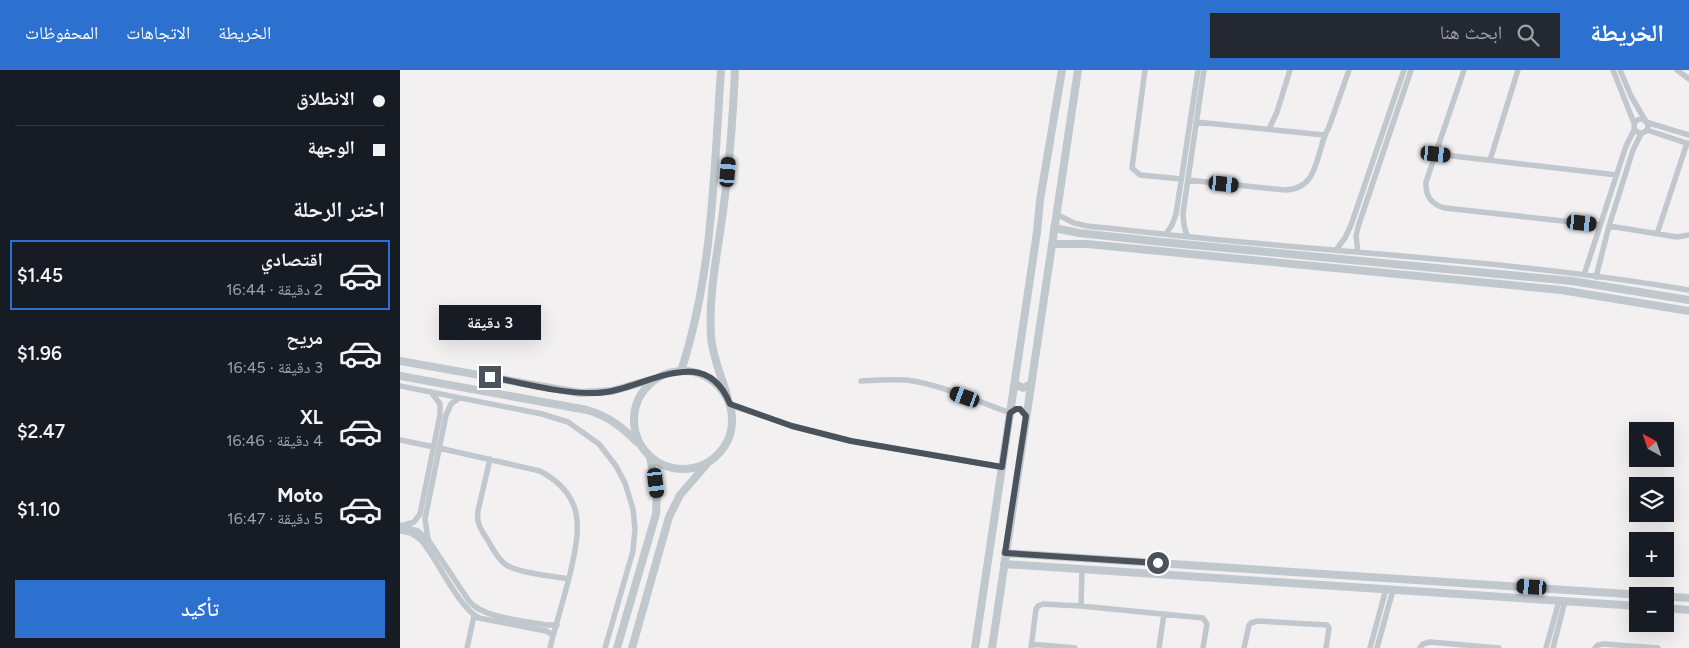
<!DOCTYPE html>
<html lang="ar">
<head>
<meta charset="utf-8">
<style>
  :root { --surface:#171b24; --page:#242831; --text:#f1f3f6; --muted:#9ea1a6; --line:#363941; --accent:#2d71d0 }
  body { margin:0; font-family:Figtree,"Noto Naskh Arabic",sans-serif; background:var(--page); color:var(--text); direction:rtl; height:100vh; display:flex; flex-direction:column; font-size:19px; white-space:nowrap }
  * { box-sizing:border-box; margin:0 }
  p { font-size:16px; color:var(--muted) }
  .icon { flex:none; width:28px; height:28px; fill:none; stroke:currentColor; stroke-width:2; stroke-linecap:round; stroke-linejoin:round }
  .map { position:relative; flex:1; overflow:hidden; direction:ltr }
  .details { display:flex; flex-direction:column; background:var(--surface); width:400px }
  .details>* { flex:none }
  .guide { display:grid; align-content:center; height:110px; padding:0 15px; background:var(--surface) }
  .needle { width:32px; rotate:320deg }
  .controls { position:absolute; left:1229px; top:352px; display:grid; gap:10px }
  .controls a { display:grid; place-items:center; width:45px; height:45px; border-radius:0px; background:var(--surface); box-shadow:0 5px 20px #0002; font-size:25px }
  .end { position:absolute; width:22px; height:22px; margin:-11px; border:6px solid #4a535c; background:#fff; box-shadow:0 0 0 2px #fff }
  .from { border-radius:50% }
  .bubble { position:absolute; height:35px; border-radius:0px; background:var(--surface); box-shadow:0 5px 20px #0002; font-size:16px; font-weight:600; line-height:35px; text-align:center; direction:rtl }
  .car { position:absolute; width:15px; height:30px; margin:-15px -8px; border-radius:6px; box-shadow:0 0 4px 1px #0007; background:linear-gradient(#222 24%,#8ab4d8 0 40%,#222 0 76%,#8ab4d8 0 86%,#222 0) }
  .guide b { display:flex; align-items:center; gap:18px; height:48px; font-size:19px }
  .guide b+b { border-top:1px solid var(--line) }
  .guide i { width:12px; height:12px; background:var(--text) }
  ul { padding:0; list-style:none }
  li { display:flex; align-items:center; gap:15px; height:70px; margin:0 10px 8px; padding:0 5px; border:2px solid transparent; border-radius:0px }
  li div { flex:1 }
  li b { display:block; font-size:19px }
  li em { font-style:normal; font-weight:600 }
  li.current { border-color:var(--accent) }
  li>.icon { width:45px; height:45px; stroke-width:1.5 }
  h2 { padding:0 15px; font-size:22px; line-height:60px }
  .primary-button { display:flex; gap:10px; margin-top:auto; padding:10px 15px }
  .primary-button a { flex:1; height:58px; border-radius:0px; background:var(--accent); color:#fff; font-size:20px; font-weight:600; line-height:58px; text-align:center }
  header { display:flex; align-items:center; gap:30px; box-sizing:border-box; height:70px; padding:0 25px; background:var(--accent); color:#fff }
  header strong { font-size:24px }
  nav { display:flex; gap:28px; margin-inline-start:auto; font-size:18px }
  .search { width:350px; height:45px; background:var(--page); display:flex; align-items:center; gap:12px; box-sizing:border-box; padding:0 18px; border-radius:0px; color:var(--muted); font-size:19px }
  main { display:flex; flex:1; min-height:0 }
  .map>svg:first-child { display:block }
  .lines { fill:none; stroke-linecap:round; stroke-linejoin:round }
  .minor { stroke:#c0c7cd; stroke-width:5.5 }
  .tertiary { stroke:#c0c7cd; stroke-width:8 }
  .route { stroke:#4a535c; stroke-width:6 }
</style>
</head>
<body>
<header>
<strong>الخريطة</strong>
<div class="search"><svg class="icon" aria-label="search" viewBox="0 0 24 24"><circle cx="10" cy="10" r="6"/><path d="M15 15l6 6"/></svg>ابحث هنا</div>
<nav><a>الخريطة</a><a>الاتجاهات</a><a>المحفوظات</a></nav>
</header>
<main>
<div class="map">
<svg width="1289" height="578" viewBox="0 0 1289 578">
  <rect width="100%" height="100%" fill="#f2f0f0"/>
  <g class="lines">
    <path class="minor" d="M 745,0 L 732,98 L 740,105 L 781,109
      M 1064,0 L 1026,112 C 1025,126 1032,135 1045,138 L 1200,155
      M 1213,0 L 1234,53
      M 1220,0 L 1231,26 L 1245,50
      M 1277,0 L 1289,9
      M1234 56a7 7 0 1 1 14 0a7 7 0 1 1-14 0Z
      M 796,52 L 924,65
      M 1246,52 L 1289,65
      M 869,59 L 877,42 L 890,0
      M 1247,60 L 1289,74
      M 1036,84 L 1217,105
      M 1090,90 L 1118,0
      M 788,110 L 885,120 C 921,119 915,80 929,57 L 949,0
      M 656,144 L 674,153 L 687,156 C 746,162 805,169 864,174 C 1006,187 1148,196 1289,220
      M 1209,156 L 1277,167 L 1289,165
      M 766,164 L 772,155 L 776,144 L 798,0
      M 1257,164 L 1287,73
      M 787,166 L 784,155 L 783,143 L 804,0
      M 936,180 L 945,168 L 951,155 L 1004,0
      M 958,182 L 956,166 L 958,157 L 1011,0
      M 1184,205 L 1226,76 L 1234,60
      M 1196,207 L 1209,156 L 1233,80 L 1241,64
      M 461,311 C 476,310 492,309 507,310 C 542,315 577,331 610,343
      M 0,316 L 142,344 L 168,352 L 199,374 L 216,396 L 225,413 L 233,439 L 235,459 L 233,481 L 205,578
      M 330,335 L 392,356 L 451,371 L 602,397
      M 0,370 L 34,377
      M 39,378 L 140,401 C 187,426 180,460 170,504 C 164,529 156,553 150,578
      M 90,389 L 78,441 C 76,452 81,460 87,469 C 92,477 97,488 105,494 C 116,503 153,506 169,509
      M 0,455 L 18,461 L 29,471 L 69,531 C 82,548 126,551 147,555 L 157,555
      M 4,455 L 14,452 L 20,444 L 40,345 L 40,334 L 31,322
      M 0,461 L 11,463 L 21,470 C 38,490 58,537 79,548 L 146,561 L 153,565
      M 28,469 L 25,449 L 46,345 L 51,334 L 59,328
      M 681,536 L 682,499
      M 631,574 L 675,578
      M 67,578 L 74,546
      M 631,578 L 636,539 L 638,536 L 643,534 L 681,536 L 803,548 L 807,554 L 803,578
      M 759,578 L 764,544
      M 844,578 L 849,555 L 851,553 L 858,551 L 927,555 L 929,558 L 926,578
      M 970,578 L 986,519
      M 977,578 L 993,520
      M 1020,578 L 1023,574 L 1030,572 L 1099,578
      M 1146,578 L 1159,531
      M 1153,578 L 1165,531
      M 1195,578 L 1198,575 L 1204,574 L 1258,578"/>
    <path class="tertiary" d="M 654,158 L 679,163 L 762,172 L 1172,211 L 1289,230
      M 652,174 L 687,174 L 1161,220 L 1289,241
      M 0,291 L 180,323 L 212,321 L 253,309
      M234 350a49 49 0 1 1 98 0a49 49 0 1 1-98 0Z
      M 281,301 C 313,204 314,101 321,0
      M 0,306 L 187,340 C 208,346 222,357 237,372
      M 615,312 L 617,315 L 623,318 L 631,314
      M 328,329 C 323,309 312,287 311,266 C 308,222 319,177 324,133 C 330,89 333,44 335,0
      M 605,483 L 1289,528
      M 604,494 L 1238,536
      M 1265,538 L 1289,540
      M 217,578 L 256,444 L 257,423 L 250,387
      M 232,578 L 269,447 L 280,425 L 306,395
      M 575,578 L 637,162 L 640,130 L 662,0
      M 592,578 L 678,0"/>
  </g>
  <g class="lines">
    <path class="route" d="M 90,307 C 124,313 161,324 196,323 C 242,322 304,269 330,334 L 392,356 L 451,371 L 602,397 L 610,343 L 616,339 L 620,339 L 626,346 L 605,483 L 758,493"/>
  </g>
</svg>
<div class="controls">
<a><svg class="needle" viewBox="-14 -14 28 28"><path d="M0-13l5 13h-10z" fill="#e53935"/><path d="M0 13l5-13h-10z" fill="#9ea1a6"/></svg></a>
<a><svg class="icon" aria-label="layers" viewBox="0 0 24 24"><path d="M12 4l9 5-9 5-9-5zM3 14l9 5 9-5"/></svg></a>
<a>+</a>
<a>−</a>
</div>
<i class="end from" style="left:758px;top:493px"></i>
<i class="end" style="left:90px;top:307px"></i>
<div class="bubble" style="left:39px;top:235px;width:102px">3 دقيقة</div>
<i class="car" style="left:1036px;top:84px;rotate:96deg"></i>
<i class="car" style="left:328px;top:102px;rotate:5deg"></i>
<i class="car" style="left:824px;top:114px;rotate:96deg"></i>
<i class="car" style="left:1182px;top:153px;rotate:96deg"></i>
<i class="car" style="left:565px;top:327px;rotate:290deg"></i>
<i class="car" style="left:256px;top:413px;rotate:173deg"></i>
<i class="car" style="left:1132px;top:517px;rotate:274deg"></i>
</div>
<section class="details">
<div class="guide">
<b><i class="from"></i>الانطلاق</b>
<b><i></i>الوجهة</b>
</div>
<h2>اختر الرحلة</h2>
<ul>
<li class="current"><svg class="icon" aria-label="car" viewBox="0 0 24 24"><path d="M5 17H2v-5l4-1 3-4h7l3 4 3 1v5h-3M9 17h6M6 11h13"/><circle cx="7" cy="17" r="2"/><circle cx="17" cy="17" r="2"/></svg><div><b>اقتصادي</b><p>2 دقيقة · 16:44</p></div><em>$1.45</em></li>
<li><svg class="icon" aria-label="car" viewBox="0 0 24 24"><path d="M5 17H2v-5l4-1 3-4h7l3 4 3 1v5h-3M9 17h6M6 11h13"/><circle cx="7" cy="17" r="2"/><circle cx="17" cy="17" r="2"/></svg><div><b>مريح</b><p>3 دقيقة · 16:45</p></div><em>$1.96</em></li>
<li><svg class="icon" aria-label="car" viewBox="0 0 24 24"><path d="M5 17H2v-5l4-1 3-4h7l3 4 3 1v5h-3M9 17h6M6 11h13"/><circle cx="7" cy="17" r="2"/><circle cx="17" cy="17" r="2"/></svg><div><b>XL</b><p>4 دقيقة · 16:46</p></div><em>$2.47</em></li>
<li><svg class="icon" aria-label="car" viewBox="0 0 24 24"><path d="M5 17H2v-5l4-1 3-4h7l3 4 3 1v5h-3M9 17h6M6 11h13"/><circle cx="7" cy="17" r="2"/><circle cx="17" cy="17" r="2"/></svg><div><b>Moto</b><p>5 دقيقة · 16:47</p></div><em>$1.10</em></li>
</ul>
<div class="primary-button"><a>تأكيد</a></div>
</section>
</main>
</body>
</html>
